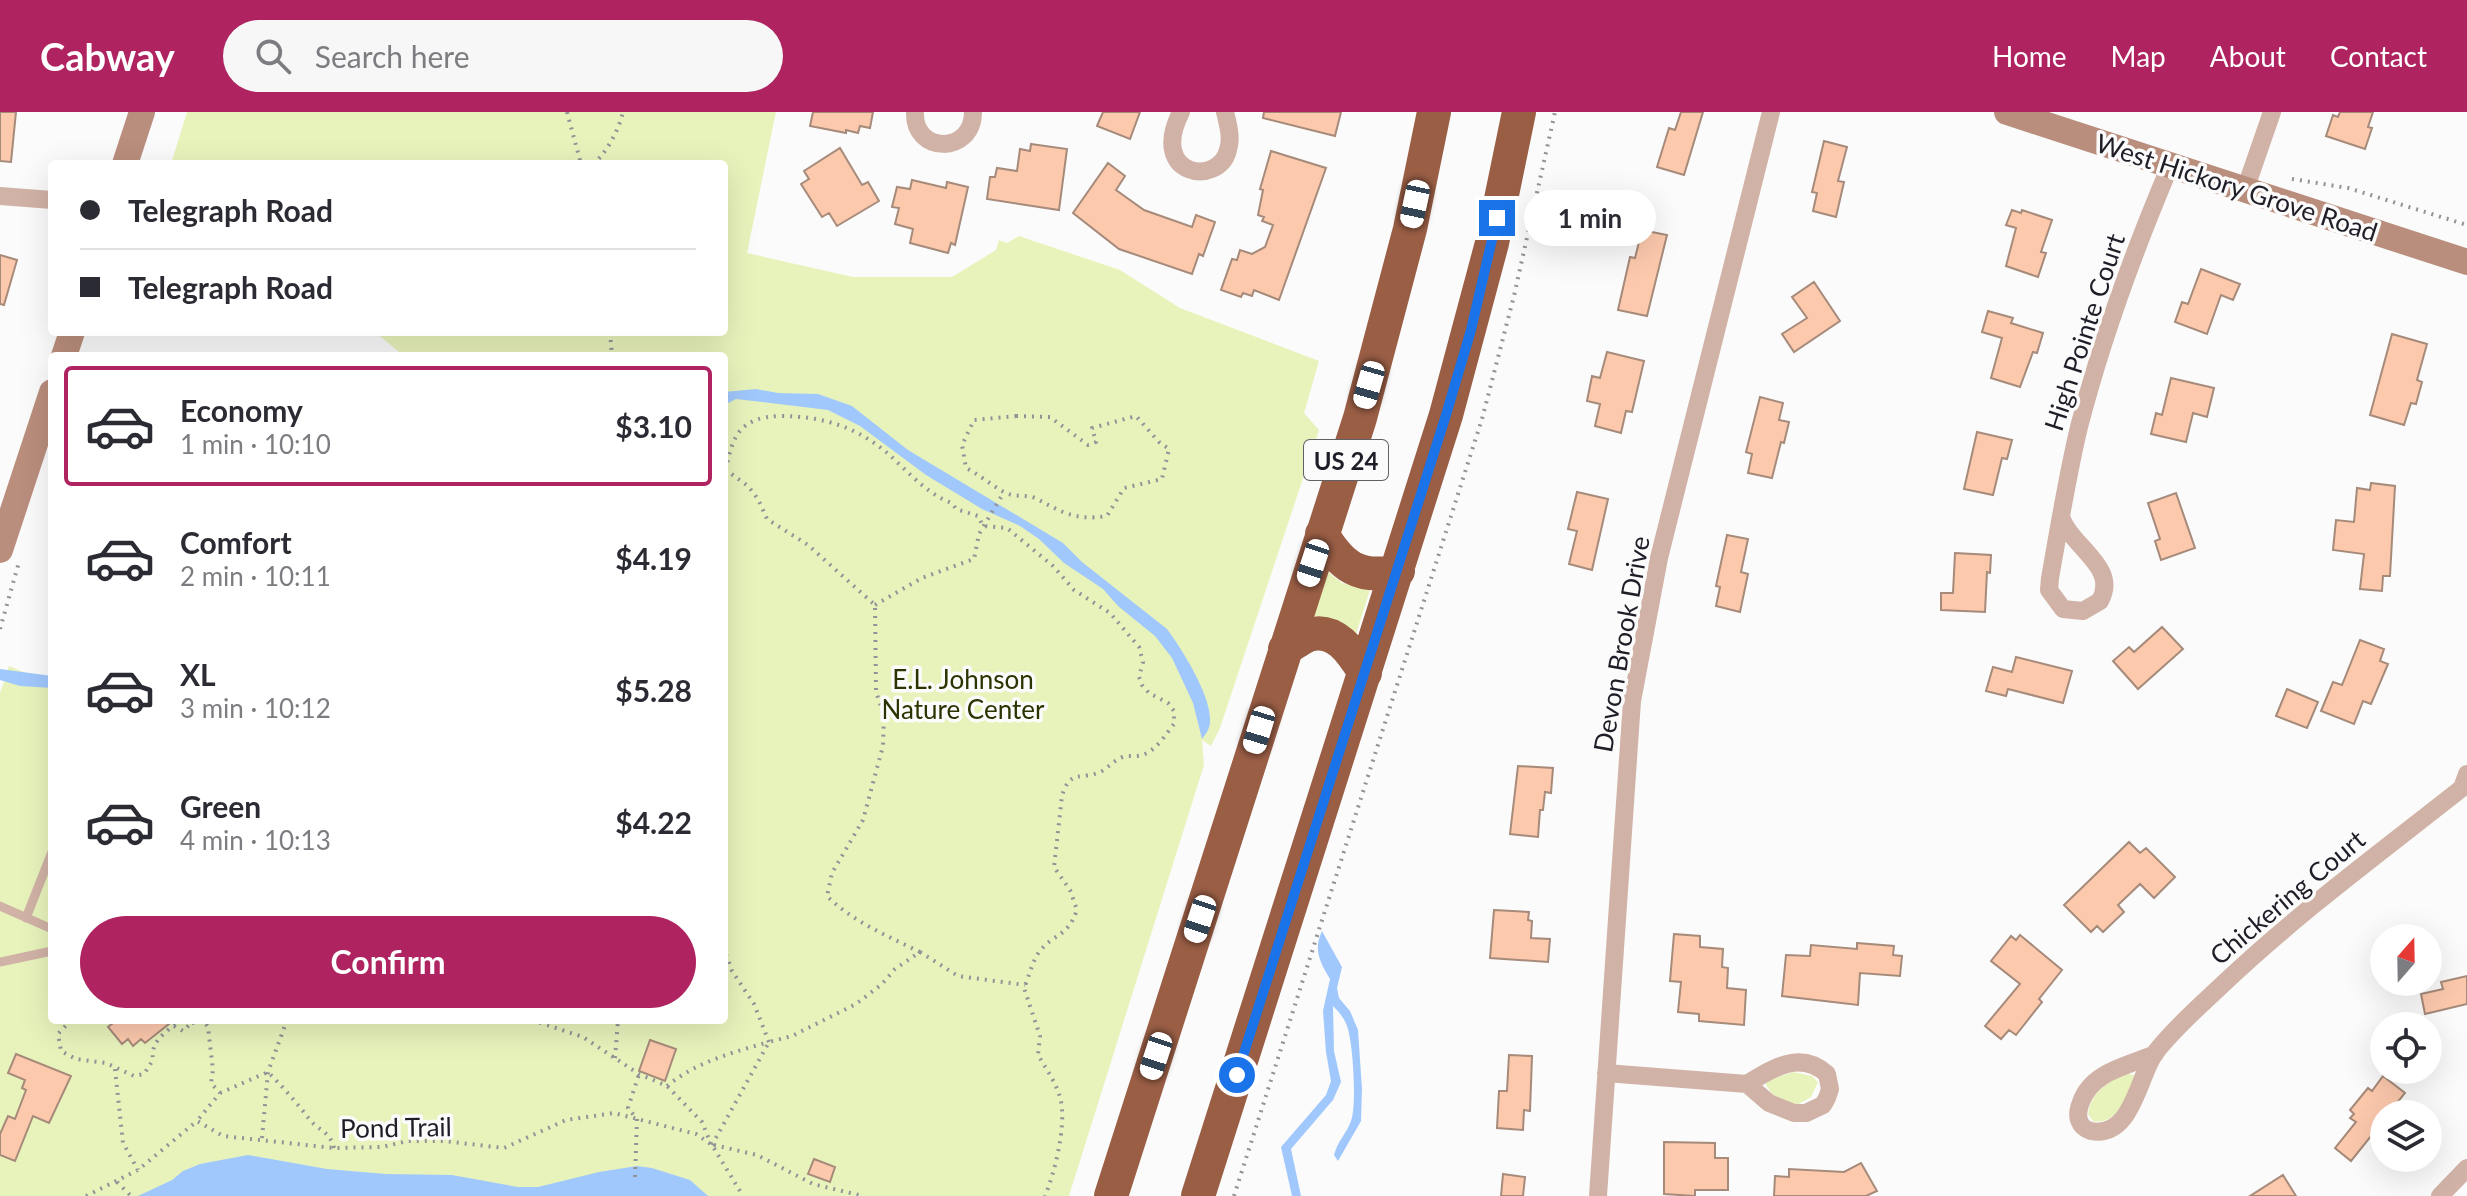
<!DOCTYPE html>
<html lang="en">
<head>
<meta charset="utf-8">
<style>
  :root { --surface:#fff; --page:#f7f7f7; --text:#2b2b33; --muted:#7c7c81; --line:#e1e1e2; --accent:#ae2360 }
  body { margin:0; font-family:Lato,sans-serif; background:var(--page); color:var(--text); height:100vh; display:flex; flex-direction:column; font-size:30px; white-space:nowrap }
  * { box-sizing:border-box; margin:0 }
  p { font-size:26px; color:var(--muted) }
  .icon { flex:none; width:44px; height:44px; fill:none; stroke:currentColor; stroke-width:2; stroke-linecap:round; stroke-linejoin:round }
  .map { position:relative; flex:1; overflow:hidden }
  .side { position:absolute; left:48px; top:240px; width:680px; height:672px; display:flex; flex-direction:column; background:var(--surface); border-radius:8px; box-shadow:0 8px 32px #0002 }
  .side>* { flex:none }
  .top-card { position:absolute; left:48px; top:48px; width:680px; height:176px; border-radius:8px; box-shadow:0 8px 32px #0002; display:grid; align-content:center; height:176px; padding:0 32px; background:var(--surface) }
  .needle { width:52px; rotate:20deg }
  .fabs { position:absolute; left:2370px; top:812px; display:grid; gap:16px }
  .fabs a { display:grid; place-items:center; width:72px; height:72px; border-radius:50%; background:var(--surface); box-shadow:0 8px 32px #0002; font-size:40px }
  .end { position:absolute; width:36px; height:36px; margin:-18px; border:10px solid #1a73e8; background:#fff; box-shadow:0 0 0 4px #fff }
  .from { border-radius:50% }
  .bubble { position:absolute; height:56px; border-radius:28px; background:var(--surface); box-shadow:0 8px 32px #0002; font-size:26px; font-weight:700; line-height:56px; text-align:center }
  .car { position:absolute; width:24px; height:48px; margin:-24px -12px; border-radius:10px; box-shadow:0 0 6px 2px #0007; background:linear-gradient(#fff 24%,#345 0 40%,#fff 0 76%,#345 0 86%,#fff 0) }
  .top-card b { display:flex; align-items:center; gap:28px; height:76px; font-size:30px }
  .top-card b+b { border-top:2px solid var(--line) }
  .top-card i { width:20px; height:20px; background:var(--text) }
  ul { padding:14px 0 0; list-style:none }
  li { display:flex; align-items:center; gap:24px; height:120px; margin:0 16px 12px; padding:0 16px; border:4px solid transparent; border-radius:8px }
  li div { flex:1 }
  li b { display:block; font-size:30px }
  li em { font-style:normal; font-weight:700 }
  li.current { border-color:var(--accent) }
  li>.icon { width:72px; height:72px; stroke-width:1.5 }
  .action { display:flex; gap:16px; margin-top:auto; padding:16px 32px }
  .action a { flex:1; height:92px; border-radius:48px; background:var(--accent); color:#fff; font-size:32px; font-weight:700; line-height:92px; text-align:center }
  header { display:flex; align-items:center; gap:48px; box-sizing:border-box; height:112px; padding:0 40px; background:var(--accent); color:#fff }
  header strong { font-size:38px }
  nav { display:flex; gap:44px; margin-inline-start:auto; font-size:28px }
  .search { width:560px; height:72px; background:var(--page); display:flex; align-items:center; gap:20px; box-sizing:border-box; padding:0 28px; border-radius:44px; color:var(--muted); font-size:30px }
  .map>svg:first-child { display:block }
  .green { fill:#e8f3bc }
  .water { fill:#a1c8fd }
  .building { fill:#fcc9ad; stroke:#a68a7a; stroke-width:2 }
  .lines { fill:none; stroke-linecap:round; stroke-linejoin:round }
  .path { stroke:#939397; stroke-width:4; stroke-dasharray:2 6; stroke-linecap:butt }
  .lane { stroke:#d1b2a6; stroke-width:9 }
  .street { stroke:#d1b2a6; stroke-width:18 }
  .secondary { stroke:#ba8e7d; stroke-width:26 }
  .highway { stroke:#9a5e45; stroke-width:34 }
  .route { stroke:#1a73e8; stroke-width:10 }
  .labels { text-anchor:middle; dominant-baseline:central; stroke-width:7; stroke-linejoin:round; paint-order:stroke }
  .shield { fill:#fbfbfb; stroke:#616067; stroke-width:2 }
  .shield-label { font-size:24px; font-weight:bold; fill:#1f1e28 }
  .street-label { font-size:26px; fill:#1f1e28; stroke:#fbfbfb }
  .park-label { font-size:26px; fill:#2c3300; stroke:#fbfbfb }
</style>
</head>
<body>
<header>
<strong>Cabway</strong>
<div class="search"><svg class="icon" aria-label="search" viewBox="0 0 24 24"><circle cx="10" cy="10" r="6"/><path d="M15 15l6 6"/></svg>Search here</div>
<nav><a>Home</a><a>Map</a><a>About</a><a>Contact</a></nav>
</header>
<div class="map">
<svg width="2467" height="1084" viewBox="0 0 2467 1084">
  <rect width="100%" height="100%" fill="#fbfbfb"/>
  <path class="green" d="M 187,0 L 776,0 L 747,141 L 853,165 L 952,165 L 996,138 L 999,128 L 1007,131 L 1019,124 L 1120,158 L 1180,196 L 1319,249 L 1304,301 L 1319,318 L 1220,616 L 1211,634 L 1202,628 L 1204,653 L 1069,1084 L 0,1084 L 0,581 L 9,554 L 40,567 L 52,566 L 52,908 L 724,908 L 724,244 L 404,244 L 375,220 L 724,220 L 724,52 L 171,52 Z
    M 1327,459 L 1342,471 L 1370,478 L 1356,522 L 1335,508 L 1314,504 Z
    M 1793,960 L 1812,964 L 1818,970 L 1811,985 L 1797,993 L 1773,983 L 1766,973 L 1767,969 Z
    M 2126,961 L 2137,964 C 2128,982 2118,1014 2093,1009 L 2088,1002 C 2092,978 2106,972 2126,961 Z"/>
  <path class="water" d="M 756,277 L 778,281 L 818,282 L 852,294 L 908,338 L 1063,431 L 1082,450 L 1167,517 C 1182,537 1212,585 1210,610 C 1210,616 1206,622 1202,627 L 1193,591 L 1172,546 L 1155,524 L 1118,494 L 1103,477 L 1064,451 L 1039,427 L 1020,414 L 982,397 L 926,363 L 860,314 L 828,298 L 736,287 L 726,292 L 724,297 L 724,280 Z
    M 0,557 L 52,564 L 52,576 L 20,574 L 0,568 Z
    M 1322,819 L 1342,855 L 1337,876 L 1339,886 L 1350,899 L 1358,918 L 1362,977 L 1361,1009 L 1338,1049 L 1334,1043 C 1338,1028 1347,1021 1351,1009 C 1357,993 1353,930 1347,914 C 1344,906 1339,900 1333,894 L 1334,939 L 1341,970 L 1333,988 L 1291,1037 L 1301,1084 L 1292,1084 L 1281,1035 L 1326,983 L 1331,969 L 1326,940 L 1323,899 L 1330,867 C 1320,850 1313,838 1322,819 Z
    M 248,1043 L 327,1057 L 386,1062 L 452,1063 L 518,1075 L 538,1075 L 599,1060 L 637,1054 L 652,1056 L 690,1068 L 708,1084 L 138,1084 L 172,1068 L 183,1059 L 200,1052 Z"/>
  <path class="building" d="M 0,0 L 16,0 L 11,50 L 0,49 Z
    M 813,0 L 873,0 L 870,16 L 860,14 L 858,21 L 846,18 L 846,21 L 810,14 Z
    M 1103,0 L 1140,0 L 1130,27 L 1097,14 Z
    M 1264,0 L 1341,0 L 1335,24 L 1263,6 Z
    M 1681,0 L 1703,0 L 1684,63 L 1657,55 L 1669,16 L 1675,18 Z
    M 2340,0 L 2373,0 L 2368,15 L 2372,16 L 2365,37 L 2326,24 L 2333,3 L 2338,5 Z
    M 1824,29 L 1847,35 L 1838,69 L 1844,70 L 1836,105 L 1813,99 L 1817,81 L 1812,80 Z
    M 1031,32 L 1067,37 L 1059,98 L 987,87 L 990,65 L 995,65 L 997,56 L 1017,59 L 1020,37 L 1030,39 Z
    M 840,36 L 862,73 L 868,70 L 879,89 L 837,114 L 829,101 L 822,105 L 801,72 L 809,67 L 804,59 Z
    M 1271,39 L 1326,56 L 1279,188 L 1254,178 L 1252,184 L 1243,181 L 1241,185 L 1221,178 L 1232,147 L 1237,148 L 1240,138 L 1252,142 L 1265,135 L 1273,113 L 1262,109 L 1264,105 L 1258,103 L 1263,78 L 1260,77 Z
    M 1108,51 L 1125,64 L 1116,78 L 1144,98 L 1192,115 L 1196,103 L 1215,110 L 1203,144 L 1199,142 L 1192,162 L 1119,137 L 1073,101 Z
    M 912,68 L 946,76 L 947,70 L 968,75 L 955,133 L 951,131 L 948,141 L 910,131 L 913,117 L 895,112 L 899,96 L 892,95 L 897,75 L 910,77 Z
    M 2012,98 L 2021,101 L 2022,98 L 2052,108 L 2041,140 L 2046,141 L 2038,165 L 2006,154 L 2016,116 L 2006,113 Z
    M 1642,118 L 1667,123 L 1647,204 L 1618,198 L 1630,145 L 1635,146 Z
    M 0,143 L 17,148 L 4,193 L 0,192 Z
    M 2201,157 L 2240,172 L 2233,188 L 2221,183 L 2207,222 L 2175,210 L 2182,190 L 2188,192 Z
    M 1814,170 L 1840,209 L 1794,240 L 1782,222 L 1807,206 L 1792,185 Z
    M 1988,199 L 2013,206 L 2011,211 L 2043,221 L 2037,241 L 2033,240 L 2020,275 L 1991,266 L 2002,226 L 1982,220 Z
    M 2392,222 L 2427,232 L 2417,268 L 2422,270 L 2416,292 L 2411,291 L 2404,313 L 2370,303 Z
    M 1607,240 L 1644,249 L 1632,300 L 1626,299 L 1621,321 L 1595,314 L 1600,292 L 1587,289 L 1592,264 L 1600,266 Z
    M 2171,266 L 2214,276 L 2207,305 L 2193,301 L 2186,330 L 2151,322 L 2156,301 L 2162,303 Z
    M 1760,285 L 1783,291 L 1779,308 L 1789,310 L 1784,331 L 1781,330 L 1772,366 L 1748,361 L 1752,342 L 1746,340 Z
    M 1977,320 L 2012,328 L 2007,347 L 2002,346 L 1993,383 L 1964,377 Z
    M 2371,371 L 2395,374 L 2390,464 L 2383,464 L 2382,479 L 2360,477 L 2364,442 L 2333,438 L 2336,408 L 2354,410 L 2357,376 L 2370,378 Z
    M 1577,380 L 1608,387 L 1592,458 L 1569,452 L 1577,419 L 1568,417 Z
    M 2176,381 L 2195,436 L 2161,448 L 2155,429 L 2160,427 L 2148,391 Z
    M 1727,423 L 1748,427 L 1741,460 L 1748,462 L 1740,500 L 1716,494 L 1720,475 L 1716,474 Z
    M 1955,441 L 1991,443 L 1990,461 L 1987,460 L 1985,500 L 1941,498 L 1941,481 L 1953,481 Z
    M 2162,515 L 2183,537 L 2138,577 L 2113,549 L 2129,535 L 2134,540 Z
    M 2360,528 L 2384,537 L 2380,549 L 2388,552 L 2371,592 L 2363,589 L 2354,612 L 2321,599 L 2333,570 L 2342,573 Z
    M 2016,545 L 2072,559 L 2063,591 L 2008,577 L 2006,584 L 1986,579 L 1993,555 L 2012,560 Z
    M 2287,577 L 2318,590 L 2307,616 L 2276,604 Z
    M 1518,654 L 1553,656 L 1551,681 L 1545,680 L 1543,698 L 1540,698 L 1538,725 L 1510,722 Z
    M 2129,730 L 2140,741 L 2146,736 L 2175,765 L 2154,786 L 2140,772 L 2118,793 L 2124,800 L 2103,820 L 2097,814 L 2091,820 L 2064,793 Z
    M 1494,798 L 1529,800 L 1528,808 L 1532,809 L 1531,826 L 1550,827 L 1548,850 L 1490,846 Z
    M 1674,822 L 1700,824 L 1700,835 L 1723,837 L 1722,855 L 1728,856 L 1727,876 L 1746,878 L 1744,913 L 1699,909 L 1699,902 L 1678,900 L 1681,870 L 1670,869 Z
    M 2020,823 L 2062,858 L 2039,887 L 2042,890 L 2016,923 L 2009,918 L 2001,927 L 1985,914 L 2020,872 L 1991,849 L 2011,824 L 2016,828 Z
    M 1857,831 L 1894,834 L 1893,843 L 1902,844 L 1900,864 L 1860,861 L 1858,893 L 1782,884 L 1786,843 L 1810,844 L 1811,833 L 1857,837 Z
    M 2467,864 L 2467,892 L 2425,902 L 2421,882 L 2443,877 L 2441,870 Z
    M 117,908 L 174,908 L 145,931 L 141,927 L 133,934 L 128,927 L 122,932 L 108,915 Z
    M 650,928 L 676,937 L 665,969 L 639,959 Z
    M 16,942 L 71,964 L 49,1011 L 33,1004 L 15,1049 L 0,1043 L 0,1022 L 8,1004 L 15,1007 L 26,978 L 22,976 L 25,968 L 8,961 Z
    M 1509,943 L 1532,944 L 1530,999 L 1524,998 L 1523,1018 L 1497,1016 L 1499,979 L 1507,979 Z
    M 2383,964 L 2405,981 L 2388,1002 L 2384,1002 L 2384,1008 L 2351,1049 L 2335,1036 L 2356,1010 L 2350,1006 L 2354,1002 L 2350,998 L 2368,976 L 2372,979 Z
    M 1664,1030 L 1715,1031 L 1715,1046 L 1728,1046 L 1728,1078 L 1695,1078 L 1695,1084 L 1664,1082 Z
    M 814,1047 L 835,1055 L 830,1070 L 808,1062 Z
    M 1861,1051 L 1877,1079 L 1866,1084 L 1774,1084 L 1775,1064 L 1789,1065 L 1789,1057 L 1844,1060 Z
    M 1503,1062 L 1525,1065 L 1523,1084 L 1501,1084 Z
    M 2283,1063 L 2296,1084 L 2250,1084 Z"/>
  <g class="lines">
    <path class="path" d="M 567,0 L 581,52
      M 593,52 C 607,41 619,17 623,0
      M 2292,67 L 2348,76 L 2467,113
      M 610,220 L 612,244
      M 1016,304 L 1050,305 L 1088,333 L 1096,330 L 1092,316 L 1136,304 L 1159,330 L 1169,337 L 1162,367 L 1124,376 L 1107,404 C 1075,409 1062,400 1035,386 C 1025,382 1014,386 1004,380 C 991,373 980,363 966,356 L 962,333 L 974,308 Z
      M 726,358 C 732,323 741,305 780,304 C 826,304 864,317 898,351 C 915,367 930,383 952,391 L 956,397 L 978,404 L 983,414 L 1007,416 L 1053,454 L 1074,478 L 1110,501 L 1139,535 L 1143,550 L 1139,565 L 1142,573 L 1149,581 L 1168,591 L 1174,599 L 1174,612 C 1166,622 1156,639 1142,643 C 1136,645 1129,643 1123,645 C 1114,648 1109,655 1102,659 C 1082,669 1070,656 1062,684 L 1054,755 L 1070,778 L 1077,798 C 1067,826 1055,820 1039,840 C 1032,850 1029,865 1024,876 L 1040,924 L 1038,943 C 1047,958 1057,972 1061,989 C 1066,1015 1055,1060 1045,1084
      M 875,493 L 922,466 L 974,447 L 979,422 L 1004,380
      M 0,517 L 19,450
      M 920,840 L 958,864 L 1025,873
      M 71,908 L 58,922 L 61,939 L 76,947 L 106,951 L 134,964 L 144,962 L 153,948 C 150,928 167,920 180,908
      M 532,908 L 583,925 L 639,962 L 667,974 L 702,1010 L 711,1032
      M 165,910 L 168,908
      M 192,911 L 204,909 L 208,915 L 213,958 L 211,971 L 220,981 L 197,1009
      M 174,914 L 183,919 L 194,908
      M 615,946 L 618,909
      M 115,957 L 123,1031 L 138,1058
      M 667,974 C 696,950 734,940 769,930 L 754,892 L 732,859 L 724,837
      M 220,981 L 268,960 C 283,975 297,991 310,1008 C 320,1020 329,1018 334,1036
      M 262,1026 L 268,960 L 287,908
      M 712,1033 L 769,930 L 792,924 L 856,892 L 882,872 L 895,857 L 920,840 C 888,824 853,810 827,784 L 832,761 L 863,708 L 883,634 L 884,603 L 876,580 L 875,493 L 808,433 L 767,407 L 758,387 L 748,374 L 726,358
      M 714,1033 L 757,1043 L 813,1072 L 863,1084
      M 635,1065 L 637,1007 L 628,996 L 639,962
      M 117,1070 L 131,1084
      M 86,1084 L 138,1058 L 197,1009 L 223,1024 L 334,1036 L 382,1035 L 408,1029 L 444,1029 L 504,1036 L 566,1008 L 614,1001 L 696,1022 L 712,1033 L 743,1084
      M 1234,1084 L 1482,307 L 1514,184 L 1555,0"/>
    <path class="lane" d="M 0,794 L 52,817
      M 26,806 L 52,740
      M 0,850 L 52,839"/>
    <path class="street" d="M 915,0 C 913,42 973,43 973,0
      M 1181,0 C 1148,65 1219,75 1228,38 C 1232,26 1228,12 1225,0
      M 2245,78 L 2272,0
      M 0,84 L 52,88
      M 2061,405 C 2072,436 2119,455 2100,489 L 2083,499 L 2063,497 L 2049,478 L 2050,466 C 2059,416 2067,365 2079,315 C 2102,226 2134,139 2170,54
      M 2155,942 C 2128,954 2092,959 2081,990 C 2079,995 2077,1002 2079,1008 C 2081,1014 2084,1017 2091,1019 C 2132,1027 2138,965 2155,941 C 2174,916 2201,893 2223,872 C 2298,801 2381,740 2462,676 L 2467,662
      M 1606,961 L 1747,972 L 1769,991 L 1794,1001 L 1806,1001 L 1823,993 L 1827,986 L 1830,977 L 1827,962 C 1800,938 1773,956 1747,972
      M 1598,1084 L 1632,589 L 1659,446 L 1771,0
      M 2440,1084 L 2467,1056"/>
    <path class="secondary" d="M 2007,0 L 2467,150
      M 125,52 L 142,0
      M 64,244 L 72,220
      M 0,438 L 52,280"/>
    <path class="highway" d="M 1322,422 C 1341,454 1359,468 1398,459
      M 1285,537 C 1292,533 1301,526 1308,523 C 1336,514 1353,542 1365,561
      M 1111,1084 L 1360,306 L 1410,117 L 1434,0
      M 1198,1084 L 1446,303 L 1492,131 L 1519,0"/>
  </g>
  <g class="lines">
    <path class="route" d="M 1237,963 L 1446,303 L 1471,218 L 1497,106"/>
  </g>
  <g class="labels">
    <rect class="shield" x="1304" y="328" width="84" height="40" rx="6"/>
    <g class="shield-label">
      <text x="1346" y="348">US 24</text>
    </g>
    <g class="street-label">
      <text transform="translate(2237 75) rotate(18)">West Hickory Grove Road</text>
      <text transform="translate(2084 220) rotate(-72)">High Pointe Court</text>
      <text transform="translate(1621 532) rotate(-80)">Devon Brook Drive</text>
      <text transform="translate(2287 785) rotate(-40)">Chickering Court</text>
      <text transform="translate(396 1015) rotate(-1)">Pond Trail</text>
    </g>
    <g class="park-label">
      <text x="963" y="567">E.L. Johnson<tspan x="963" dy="30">Nature Center</tspan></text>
    </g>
  </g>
</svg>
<div class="fabs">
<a><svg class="needle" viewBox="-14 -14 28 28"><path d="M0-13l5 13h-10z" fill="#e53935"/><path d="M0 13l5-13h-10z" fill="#7c7c81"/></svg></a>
<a><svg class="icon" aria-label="locate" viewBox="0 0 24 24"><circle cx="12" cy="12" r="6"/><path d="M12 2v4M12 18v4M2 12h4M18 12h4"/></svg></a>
<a><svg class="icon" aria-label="layers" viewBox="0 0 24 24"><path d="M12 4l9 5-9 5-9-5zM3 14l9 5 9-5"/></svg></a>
</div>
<i class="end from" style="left:1237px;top:963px"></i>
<i class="end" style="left:1497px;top:106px"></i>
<div class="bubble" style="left:1524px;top:78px;width:132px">1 min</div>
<i class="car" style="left:1415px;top:92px;rotate:192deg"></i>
<i class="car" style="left:1369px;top:273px;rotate:196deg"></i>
<i class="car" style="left:1313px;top:451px;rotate:198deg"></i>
<i class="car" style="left:1259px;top:618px;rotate:197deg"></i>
<i class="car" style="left:1200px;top:807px;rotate:198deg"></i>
<i class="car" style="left:1156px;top:944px;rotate:198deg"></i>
<div class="top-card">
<b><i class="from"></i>Telegraph Road</b>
<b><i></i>Telegraph Road</b>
</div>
<section class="side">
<ul>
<li class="current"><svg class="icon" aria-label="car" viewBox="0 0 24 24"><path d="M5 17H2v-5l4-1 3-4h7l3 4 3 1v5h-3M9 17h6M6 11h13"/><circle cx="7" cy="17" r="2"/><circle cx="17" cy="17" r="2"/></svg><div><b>Economy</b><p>1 min · 10:10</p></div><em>$3.10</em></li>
<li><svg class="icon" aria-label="car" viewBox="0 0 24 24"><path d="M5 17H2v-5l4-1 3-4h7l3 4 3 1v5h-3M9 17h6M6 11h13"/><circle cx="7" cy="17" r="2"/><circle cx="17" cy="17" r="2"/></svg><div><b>Comfort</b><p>2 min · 10:11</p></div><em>$4.19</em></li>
<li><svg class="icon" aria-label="car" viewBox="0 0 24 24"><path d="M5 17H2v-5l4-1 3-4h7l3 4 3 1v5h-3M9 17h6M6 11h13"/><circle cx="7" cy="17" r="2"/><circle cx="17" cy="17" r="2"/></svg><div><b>XL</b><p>3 min · 10:12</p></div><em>$5.28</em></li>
<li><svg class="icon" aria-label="car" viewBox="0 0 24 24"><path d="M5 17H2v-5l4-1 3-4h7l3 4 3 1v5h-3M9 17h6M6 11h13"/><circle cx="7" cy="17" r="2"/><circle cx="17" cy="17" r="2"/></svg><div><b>Green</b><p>4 min · 10:13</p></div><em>$4.22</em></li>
</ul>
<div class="action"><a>Confirm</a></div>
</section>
</div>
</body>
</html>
